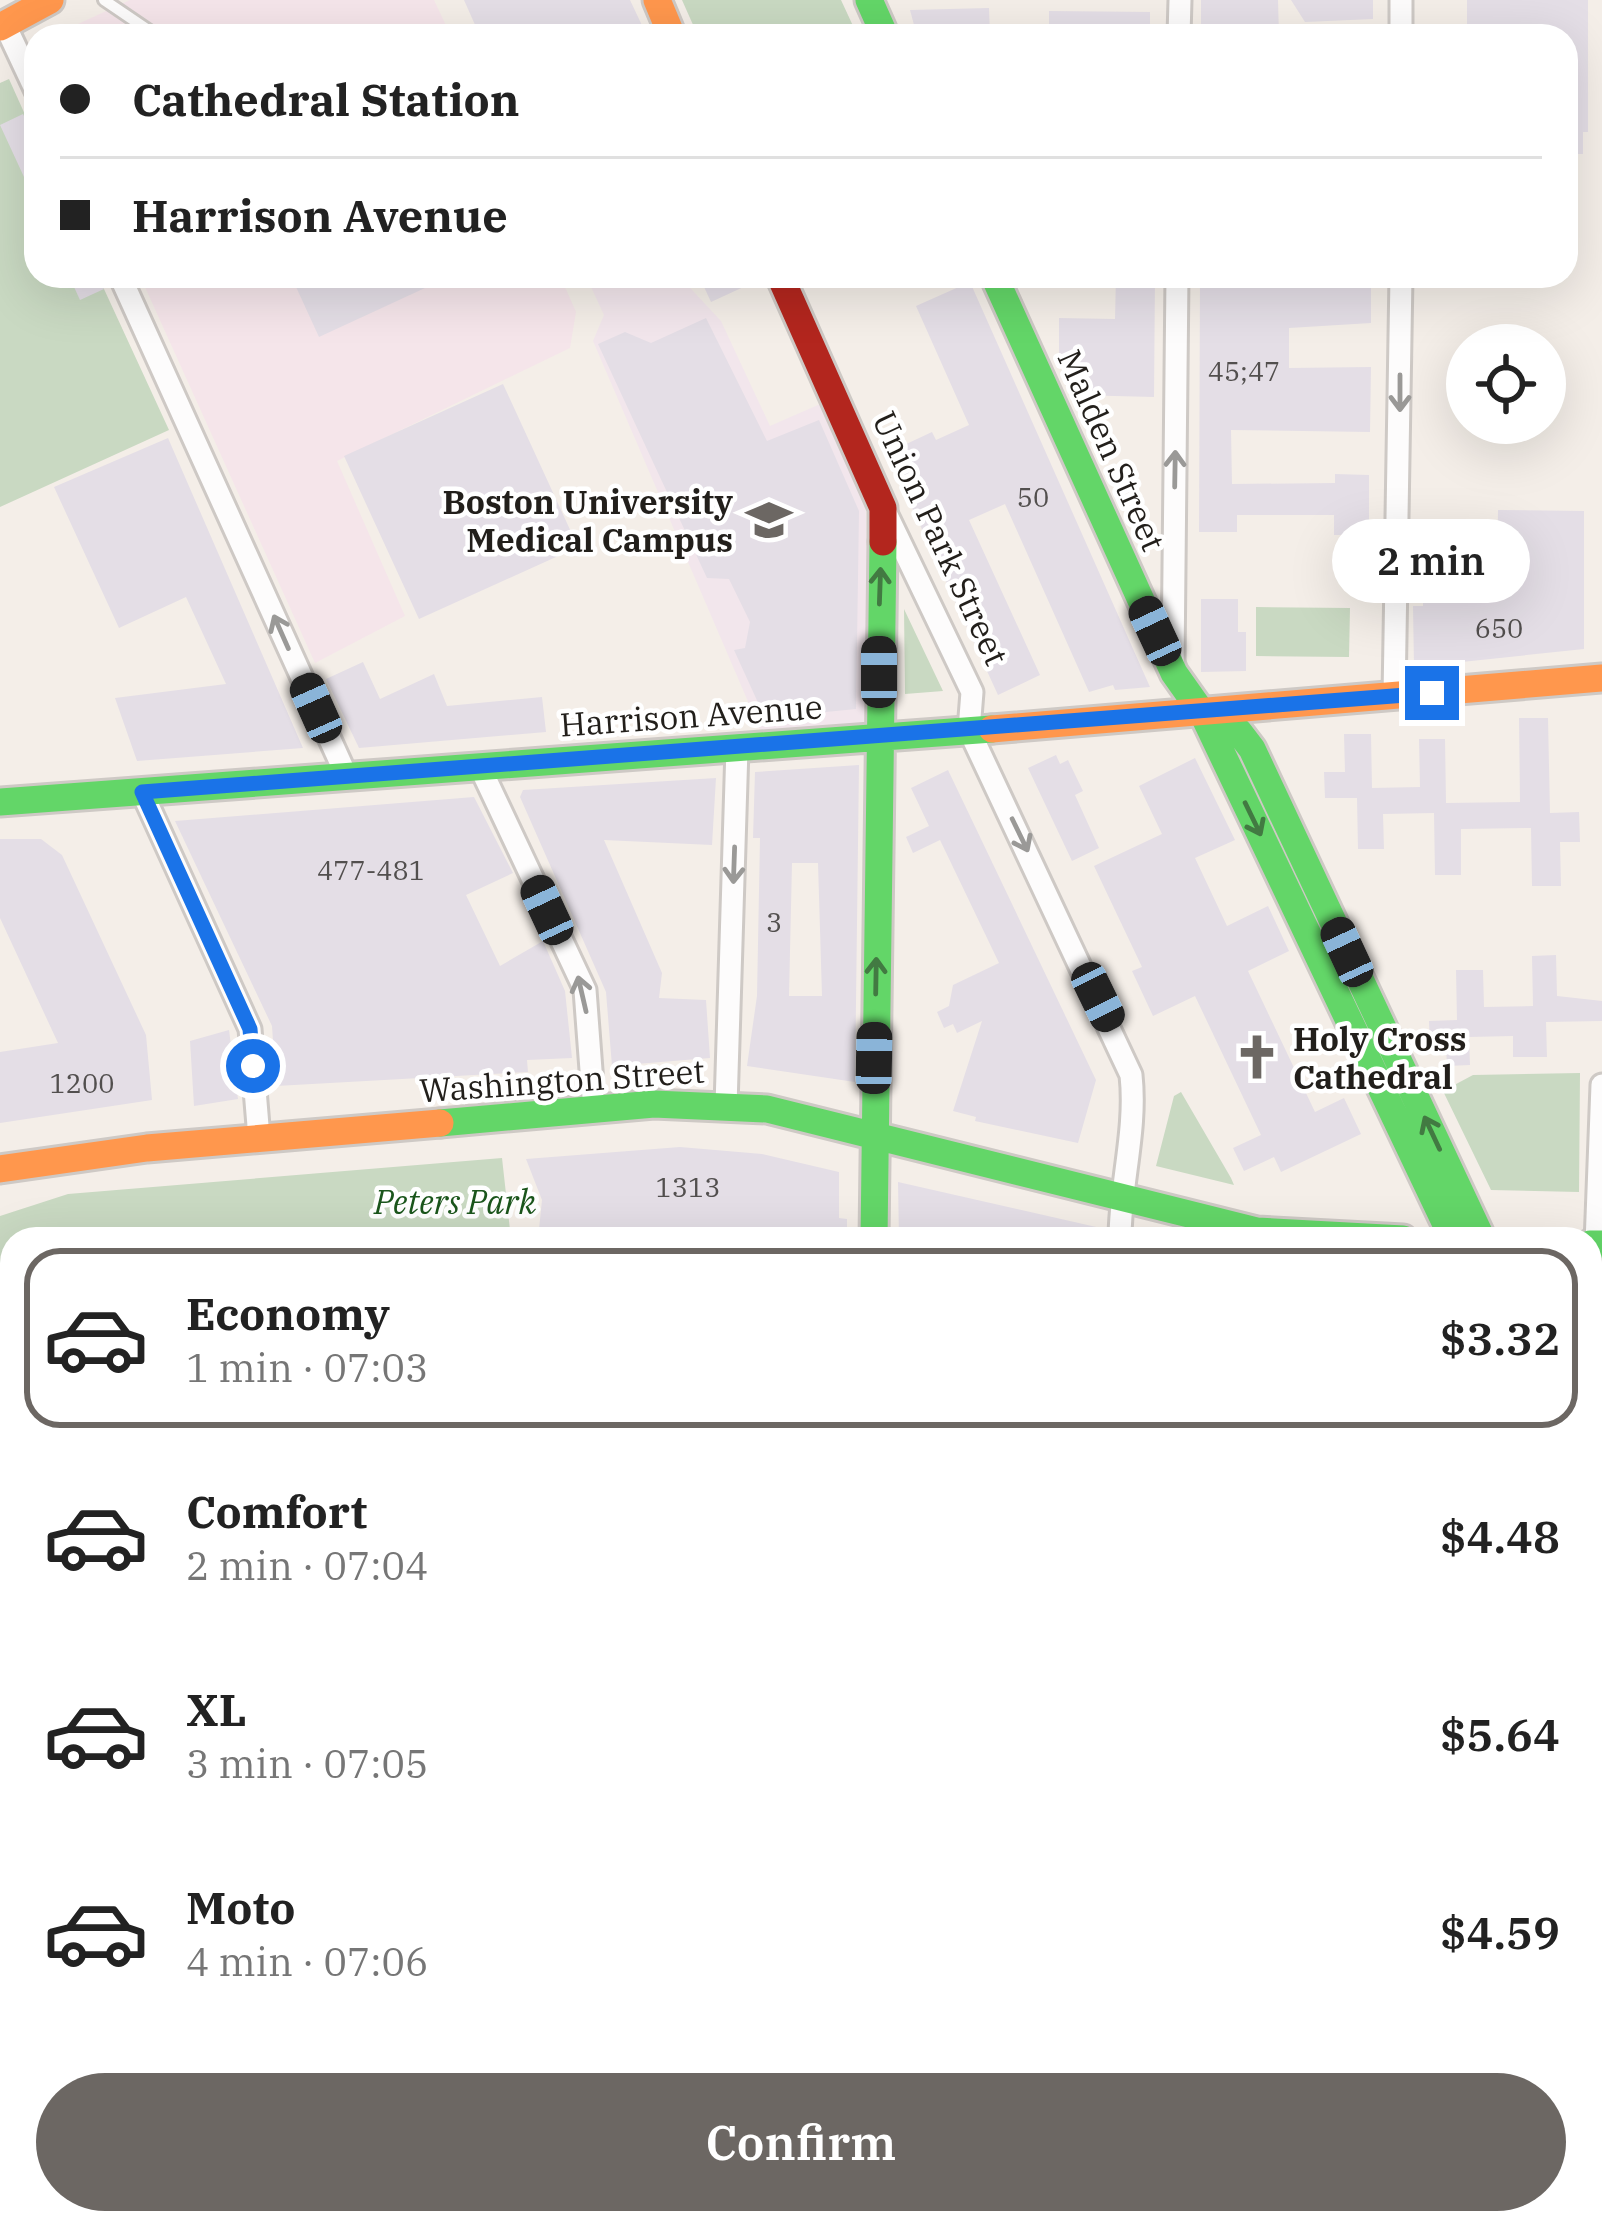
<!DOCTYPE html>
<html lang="en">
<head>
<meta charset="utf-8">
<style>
  :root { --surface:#fff; --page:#f2f2f2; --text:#222; --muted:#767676; --line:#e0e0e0; --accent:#6c6763 }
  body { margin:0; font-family:"IBM Plex Serif",serif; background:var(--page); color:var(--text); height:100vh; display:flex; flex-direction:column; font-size:45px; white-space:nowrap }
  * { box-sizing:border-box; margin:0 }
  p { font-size:39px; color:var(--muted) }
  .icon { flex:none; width:66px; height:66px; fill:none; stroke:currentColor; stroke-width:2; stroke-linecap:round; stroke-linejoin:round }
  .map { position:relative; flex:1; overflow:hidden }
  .side { position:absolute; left:0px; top:1227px; width:1602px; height:1008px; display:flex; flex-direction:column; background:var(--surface); border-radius:36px 36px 0 0; box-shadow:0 12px 48px #0002 }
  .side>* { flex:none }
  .guide { position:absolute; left:24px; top:24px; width:1554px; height:264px; border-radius:36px; box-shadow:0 12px 48px #0002; display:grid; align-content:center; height:264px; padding:0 36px; background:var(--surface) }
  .buttons { position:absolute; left:1446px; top:324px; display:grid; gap:24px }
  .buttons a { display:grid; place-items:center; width:120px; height:120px; border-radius:50%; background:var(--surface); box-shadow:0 12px 48px #0002; font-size:60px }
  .end { position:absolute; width:54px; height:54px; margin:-27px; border:15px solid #1a73e8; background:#fff; box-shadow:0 0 0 6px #fff }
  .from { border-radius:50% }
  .bubble { position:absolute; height:84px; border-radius:42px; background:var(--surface); box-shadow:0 12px 48px #0002; font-size:39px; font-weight:600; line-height:84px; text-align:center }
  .car { position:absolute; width:36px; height:72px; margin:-36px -18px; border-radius:15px; box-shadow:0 0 9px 3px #0007; background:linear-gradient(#222 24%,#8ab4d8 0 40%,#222 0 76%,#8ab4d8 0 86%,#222 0) }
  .guide b { display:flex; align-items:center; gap:42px; height:114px; font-size:45px }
  .guide b+b { border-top:3px solid var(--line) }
  .guide i { width:30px; height:30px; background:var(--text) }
  ul { padding:21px 0 0; list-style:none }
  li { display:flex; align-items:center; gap:36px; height:180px; margin:0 24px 18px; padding:0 12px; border:6px solid transparent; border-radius:36px }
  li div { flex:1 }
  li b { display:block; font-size:45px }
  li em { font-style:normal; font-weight:600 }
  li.selected { border-color:var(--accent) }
  li>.icon { width:108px; height:108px; stroke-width:1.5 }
  .button { display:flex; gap:24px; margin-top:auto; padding:24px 36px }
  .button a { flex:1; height:138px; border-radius:72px; background:var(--accent); color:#fff; font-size:48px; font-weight:600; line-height:138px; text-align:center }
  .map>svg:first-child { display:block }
  .industrial { fill:#f5e5ea }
  .education { fill:#f2e6ec }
  .green { fill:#c9d9c2 }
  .building { fill:#e4dee6; fill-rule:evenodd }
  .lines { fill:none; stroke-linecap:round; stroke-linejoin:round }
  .lane-casing { stroke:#cec9c5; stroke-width:16 }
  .street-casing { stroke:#cec9c5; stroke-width:27 }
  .fast-casing { stroke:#cec9c5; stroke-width:33 }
  .slow-casing { stroke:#cec9c5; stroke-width:33 }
  .jam-casing { stroke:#cec9c5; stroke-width:33 }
  .lane { stroke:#fdfcfc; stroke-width:10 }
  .street { stroke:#fdfcfc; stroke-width:21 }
  .fast { stroke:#63d668; stroke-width:27 }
  .slow { stroke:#ff974d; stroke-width:27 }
  .jam { stroke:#b3261e; stroke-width:27 }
  .oneway { stroke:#9a9997 }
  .oneway2 { stroke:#427a42 }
  .route { stroke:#1a73e8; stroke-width:15 }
  .labels { text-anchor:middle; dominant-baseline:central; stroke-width:9; stroke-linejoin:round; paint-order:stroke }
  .number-label { font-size:27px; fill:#524f4e }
  .street-label { font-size:33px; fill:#221f1b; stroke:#fff }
  .poi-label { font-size:33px; font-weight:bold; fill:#221f1b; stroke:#fff; text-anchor:end }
  .park-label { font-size:33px; font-style:italic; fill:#1b561c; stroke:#fff }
</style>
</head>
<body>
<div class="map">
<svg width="1602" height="2235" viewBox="0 0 1602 2235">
  <rect width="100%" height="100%" fill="#f4eee8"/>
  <path class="industrial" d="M 130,0 L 434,0 L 451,36 L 52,36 Z
    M 140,276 L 560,276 L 576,312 L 570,348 L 337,461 L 405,616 L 315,663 Z"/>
  <path class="education" d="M 586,276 L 679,276 L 721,321 L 770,426 L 827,401 L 865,490 L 870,635 L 866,726 L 762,734 L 593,341 L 604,315 Z"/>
  <path class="green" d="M 682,0 L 841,0 L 854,28 L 837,36 L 698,36 Z
    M 9,79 L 36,139 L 36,276 L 98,276 L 169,430 L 0,507 L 0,83 Z
    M 1256,607 L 1350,608 L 1349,657 L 1256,656 Z
    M 904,609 L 943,691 L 905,694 Z
    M 1580,1073 L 1579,1192 L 1491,1190 L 1443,1091 L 1473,1075 Z
    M 1181,1092 L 1231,1178 L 1234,1185 L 1156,1166 L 1174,1096 Z
    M 502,1158 L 511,1239 L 12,1239 L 12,1483 L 0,1482 L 0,1216 L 68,1194 Z
    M 1590,1294 L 1595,1295 L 1596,1443 L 1590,1431 Z
    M 0,1544 L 12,1572 L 12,1733 L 0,1704 Z
    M 0,1823 C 10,1850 20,1873 0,1898 Z
    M 0,1947 L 12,1974 L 12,2100 L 0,2106 Z
    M 86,2223 L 164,2223 L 169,2235 L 92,2235 Z"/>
  <path class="building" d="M 464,0 L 630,0 L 647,36 L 480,36 Z
    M 1201,0 L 1278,0 L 1279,36 L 1201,36 Z
    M 1291,0 L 1373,0 L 1373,19 L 1305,22 Z
    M 1467,0 L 1588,0 L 1588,132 L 1583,132 L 1583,154 L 1566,154 L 1566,36 L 1467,36 Z
    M 989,8 L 990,36 L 917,36 L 910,10 Z
    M 1049,11 L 1150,12 L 1150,36 L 1049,36 Z
    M 23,114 L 36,142 L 36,203 L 0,125 Z
    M 69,276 L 98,276 L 104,289 L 80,300 Z
    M 291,276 L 451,276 L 319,337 Z
    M 699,276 L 762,276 L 763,278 L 711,302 Z
    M 1116,276 L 1155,276 L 1154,397 L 1076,395 L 1076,371 L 1066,371 L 1059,356 L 1059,318 L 1115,319 Z
    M 1200,276 L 1371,277 L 1371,323 L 1289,328 L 1289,368 L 1371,367 L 1370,432 L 1231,430 L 1232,484 L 1335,483 L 1335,474 L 1369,475 L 1369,535 L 1334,535 L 1334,515 L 1237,515 L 1237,532 L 1199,532 Z
    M 970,282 L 1150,687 L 1115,690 L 1113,685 L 1089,692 L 1005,504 L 969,520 L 1040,675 L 998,695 L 887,453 L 932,432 L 936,440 L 969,425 L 916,306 Z
    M 706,318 L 767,441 L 819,420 L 859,511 L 856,709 L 765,718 L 734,650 L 745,648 L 750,622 L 729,579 L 707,578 L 598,344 L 625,332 L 651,343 Z
    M 503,384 L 578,547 L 419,619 L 344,456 Z
    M 168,438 L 303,748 L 137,761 L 115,698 L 226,684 L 186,597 L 119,628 L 54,487 Z
    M 1498,510 L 1584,511 L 1584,649 L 1414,667 L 1413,606 L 1423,606 L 1423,597 L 1497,595 Z
    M 1201,599 L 1238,599 L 1238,632 L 1246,632 L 1246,671 L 1201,672 Z
    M 363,662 L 380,699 L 434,674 L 447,706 L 542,697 L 546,732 L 359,748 L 326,679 Z
    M 1519,718 L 1548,718 L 1550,813 L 1579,812 L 1580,842 L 1560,842 L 1561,886 L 1532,886 L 1531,828 L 1461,829 L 1461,875 L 1435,875 L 1434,813 L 1383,814 L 1384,849 L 1358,849 L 1357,798 L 1325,798 L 1324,772 L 1345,772 L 1344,734 L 1371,734 L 1372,788 L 1420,787 L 1419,739 L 1445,739 L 1446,803 L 1520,802 Z
    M 1056,755 L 1060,764 L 1068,760 L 1083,791 L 1075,795 L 1099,848 L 1072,861 L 1028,768 Z
    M 1195,758 L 1235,840 L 1195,858 L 1227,926 L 1268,906 L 1289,951 L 1248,971 L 1315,1112 L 1344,1098 L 1361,1134 L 1281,1172 L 1274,1157 L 1244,1171 L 1233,1148 L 1261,1135 L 1195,996 L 1153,1016 L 1132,971 L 1142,967 L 1094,866 L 1162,834 L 1139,786 Z
    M 859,765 L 855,1082 L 747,1066 L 757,996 L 760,838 L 753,838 L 755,772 ZM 792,863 L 818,863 L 822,996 L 789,996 Z
    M 948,770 L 1096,1080 L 1078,1143 L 975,1121 L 976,1117 L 953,1111 L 982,1021 L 957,1033 L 953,1024 L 944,1028 L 937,1012 L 949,1006 L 953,985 L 999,963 L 940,840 L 913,853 L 906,837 L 929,826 L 911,788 Z
    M 716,778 L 712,845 L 604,840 L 662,973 L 659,998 L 706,1000 L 710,1058 L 612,1066 L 606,992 L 520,797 L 523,790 Z
    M 474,797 L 513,873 L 466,895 L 500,966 L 543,941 L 565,991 L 572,1058 L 527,1060 L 528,1072 L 276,1086 L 272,1026 L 175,821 Z
    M 0,839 L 41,839 L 62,855 L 146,1035 L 152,1100 L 0,1123 L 0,1052 L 58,1043 L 0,918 Z
    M 1556,955 L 1557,996 L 1602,1001 L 1602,1021 L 1546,1022 L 1547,1057 L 1513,1057 L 1513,1036 L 1469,1037 L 1470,1065 L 1447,1066 L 1446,1047 L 1430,1048 L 1429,1021 L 1457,1020 L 1456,970 L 1483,970 L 1484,1007 L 1533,1006 L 1532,956 Z
    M 229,1030 L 238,1099 L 194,1106 L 190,1041 Z
    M 680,1147 L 762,1154 L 839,1172 L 839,1218 L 847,1219 L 847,1239 L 538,1239 L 542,1200 L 526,1159 Z
    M 898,1182 L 1105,1229 L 1105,1239 L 899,1239 Z"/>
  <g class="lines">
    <g class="lane-casing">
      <path id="lane" d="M 104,0 L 157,36
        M 2,1519 L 12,1555
        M 294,2223 L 299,2235
        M 1268,2235 L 1269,2223"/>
    </g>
    <g class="street-casing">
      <path id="street" d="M 1401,0 L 1401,36
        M 5,25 L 36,91
        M 1179,36 L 1180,0
        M 120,276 L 347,777
        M 885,511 L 972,692 L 969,730 L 1131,1075 C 1137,1130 1120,1184 1120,1239
        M 1173,664 L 1177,276
        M 1394,697 L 1401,276
        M 480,767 L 585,990 L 594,1110
        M 142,792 L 250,1029 L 259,1138
        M 726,1106 L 737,748
        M 1596,1244 L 1602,1085
        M 0,2113 L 12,2107
        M 0,2190 L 12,2184
        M 377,2223 L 382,2235
        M 1107,2223 L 1107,2235
        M 1373,2235 L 1373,2223"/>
    </g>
    <g class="fast-casing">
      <path id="fast" d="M 869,0 L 885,36
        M 994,276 L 1174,673 L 1203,714 L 1453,1239
        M 1207,715 L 1239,732 L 1252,749 L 1482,1239
        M 0,802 L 992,729
        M 440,1123 L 654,1104 L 767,1109 L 1257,1231 L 1403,1239
        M 874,1239 L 883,542
        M 1590,1244 L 1602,1244
        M 1590,1487 L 1602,1515
        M 0,1515 L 12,1516
        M 1602,1603 L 1602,1637
        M 0,1768 L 12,1797
        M 192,2223 L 198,2235
        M 617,2223 L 720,2235
        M 861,2235 L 862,2223
        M 1598,2235 L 1602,1712"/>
    </g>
    <g class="slow-casing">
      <path id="slow" d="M 657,0 L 672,36
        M 0,27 L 50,0
        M 992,729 L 1602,678
        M 0,1169 L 147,1148 L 440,1123
        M 399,2235 L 455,2223"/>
    </g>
    <g class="jam-casing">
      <path id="jam" d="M 780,276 L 883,508 L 883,542"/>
    </g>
    <use href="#lane" class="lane"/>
    <use href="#street" class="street"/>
    <use href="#fast" class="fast"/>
    <use href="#slow" class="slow"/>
    <use href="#jam" class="jam"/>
  </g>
  <defs><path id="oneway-shaft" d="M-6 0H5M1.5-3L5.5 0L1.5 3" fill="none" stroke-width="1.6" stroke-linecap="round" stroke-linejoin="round" transform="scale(3)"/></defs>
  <g class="oneway">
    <use href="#oneway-shaft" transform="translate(1400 393) rotate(90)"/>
    <use href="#oneway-shaft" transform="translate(1175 469) rotate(-89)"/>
    <use href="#oneway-shaft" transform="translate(281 632) rotate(-114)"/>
    <use href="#oneway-shaft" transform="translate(1020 835) rotate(64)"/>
    <use href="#oneway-shaft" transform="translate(734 865) rotate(92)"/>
    <use href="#oneway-shaft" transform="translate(582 994) rotate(-103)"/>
  </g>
  <g class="oneway2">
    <use href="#oneway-shaft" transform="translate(880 586) rotate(-88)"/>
    <use href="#oneway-shaft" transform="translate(1253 819) rotate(64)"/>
    <use href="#oneway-shaft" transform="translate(876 976) rotate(-89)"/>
    <use href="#oneway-shaft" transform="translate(1432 1133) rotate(-115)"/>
  </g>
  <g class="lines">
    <path class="route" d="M 253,1066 L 250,1029 L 142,792 L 1432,693"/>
  </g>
  <defs>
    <g id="university-bare" transform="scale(3.6)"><path d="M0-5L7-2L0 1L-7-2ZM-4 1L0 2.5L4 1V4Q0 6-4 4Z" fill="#6c6763" stroke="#fff" stroke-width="2.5" paint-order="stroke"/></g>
    <g id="church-bare" transform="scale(3.6)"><path d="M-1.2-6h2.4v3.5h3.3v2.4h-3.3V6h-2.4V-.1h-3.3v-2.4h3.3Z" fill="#6c6763" stroke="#fff" stroke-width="2.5" paint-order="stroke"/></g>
  </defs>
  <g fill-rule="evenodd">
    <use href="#university-bare" x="769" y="520"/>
    <use href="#church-bare" x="1257" y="1057"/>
  </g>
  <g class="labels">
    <g class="number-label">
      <text x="1244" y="370">45;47</text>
      <text x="1033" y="496">50</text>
      <text x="1499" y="627">650</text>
      <text x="371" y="869">477-481</text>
      <text x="774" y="921">3</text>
      <text x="82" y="1082">1200</text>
      <text x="688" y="1186">1313</text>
    </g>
    <g class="street-label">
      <text transform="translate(1112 450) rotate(66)">Malden Street</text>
      <text transform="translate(941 538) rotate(65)">Union Park Street</text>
      <text transform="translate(691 715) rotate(-4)">Harrison Avenue</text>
      <text transform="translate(562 1080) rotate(-4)">Washington Street</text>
    </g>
    <g class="poi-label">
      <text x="733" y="501">Boston University<tspan x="733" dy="38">Medical Campus</tspan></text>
      <text x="1293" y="1038" text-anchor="start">Holy Cross<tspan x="1293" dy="38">Cathedral</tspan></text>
    </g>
    <g class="park-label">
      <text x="455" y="1201">Peters Park</text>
    </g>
  </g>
</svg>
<div class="buttons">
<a><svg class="icon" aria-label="locate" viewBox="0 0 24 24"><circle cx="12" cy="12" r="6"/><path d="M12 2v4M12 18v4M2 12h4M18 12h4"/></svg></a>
</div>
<i class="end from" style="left:253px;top:1066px"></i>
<i class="end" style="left:1432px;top:693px"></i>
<div class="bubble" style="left:1332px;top:519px;width:198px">2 min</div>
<i class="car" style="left:1155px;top:631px;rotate:335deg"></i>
<i class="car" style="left:879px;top:672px;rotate:0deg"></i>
<i class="car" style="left:316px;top:708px;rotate:336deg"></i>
<i class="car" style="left:547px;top:910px;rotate:335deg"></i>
<i class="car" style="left:1347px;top:952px;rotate:335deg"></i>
<i class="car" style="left:1098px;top:997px;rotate:154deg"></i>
<i class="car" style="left:874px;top:1058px;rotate:1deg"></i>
<div class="guide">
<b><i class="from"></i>Cathedral Station</b>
<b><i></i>Harrison Avenue</b>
</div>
<section class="side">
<ul>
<li class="selected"><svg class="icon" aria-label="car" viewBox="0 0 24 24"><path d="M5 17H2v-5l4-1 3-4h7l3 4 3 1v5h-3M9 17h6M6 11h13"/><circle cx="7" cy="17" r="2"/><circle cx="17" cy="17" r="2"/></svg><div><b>Economy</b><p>1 min · 07:03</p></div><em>$3.32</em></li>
<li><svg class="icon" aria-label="car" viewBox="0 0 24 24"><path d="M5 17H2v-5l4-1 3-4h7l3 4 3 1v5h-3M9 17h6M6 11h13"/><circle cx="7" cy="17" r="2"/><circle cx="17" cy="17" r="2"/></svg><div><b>Comfort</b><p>2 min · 07:04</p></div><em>$4.48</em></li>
<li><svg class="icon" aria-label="car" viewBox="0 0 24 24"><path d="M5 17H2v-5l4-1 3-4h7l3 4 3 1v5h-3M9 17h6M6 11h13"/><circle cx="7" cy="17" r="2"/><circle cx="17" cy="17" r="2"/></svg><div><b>XL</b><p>3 min · 07:05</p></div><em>$5.64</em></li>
<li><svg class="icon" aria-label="car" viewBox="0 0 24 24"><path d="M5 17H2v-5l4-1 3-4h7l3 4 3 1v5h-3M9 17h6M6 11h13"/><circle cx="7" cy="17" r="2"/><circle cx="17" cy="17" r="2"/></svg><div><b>Moto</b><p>4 min · 07:06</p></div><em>$4.59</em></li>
</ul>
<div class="button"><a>Confirm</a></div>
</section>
</div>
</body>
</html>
